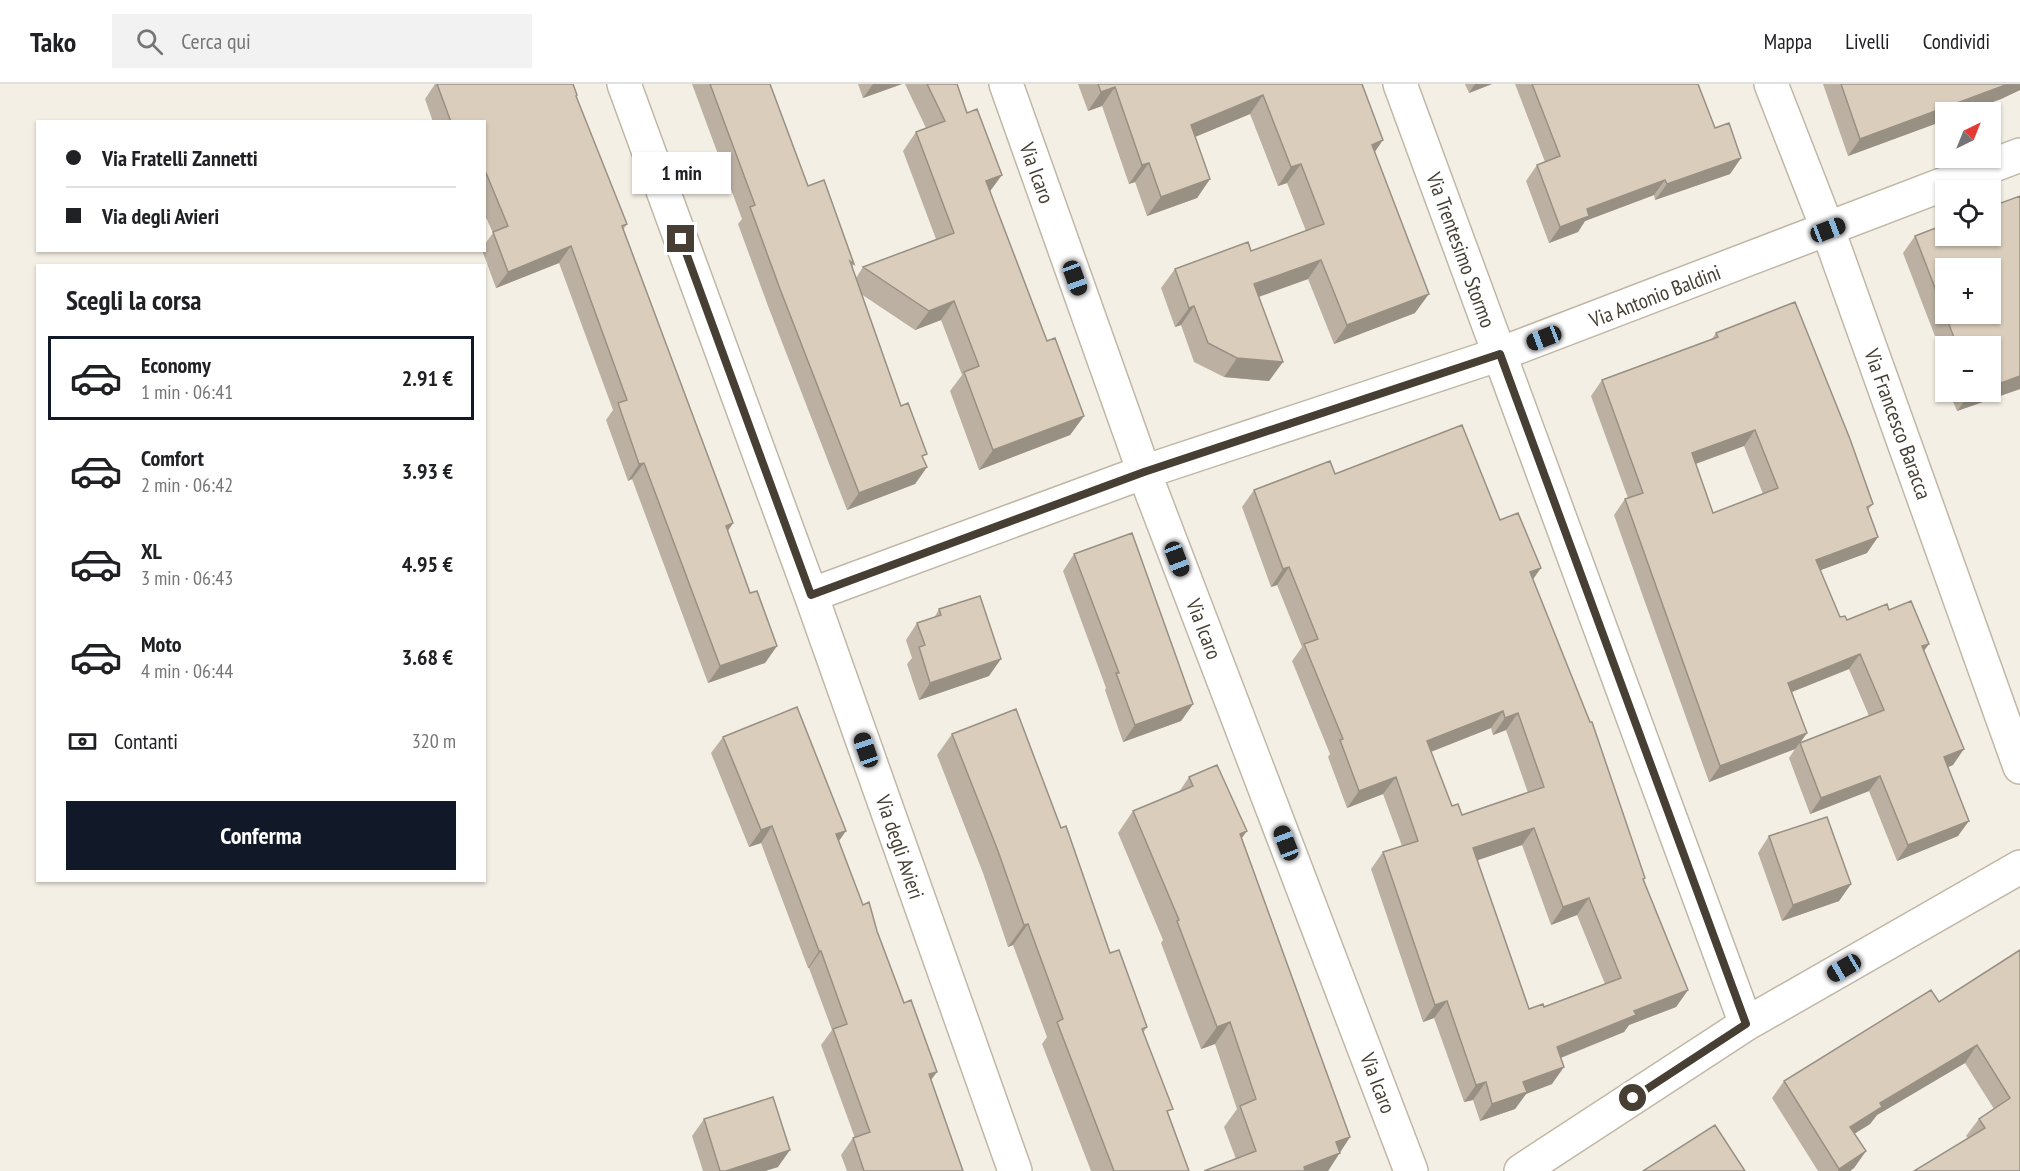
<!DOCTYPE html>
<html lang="it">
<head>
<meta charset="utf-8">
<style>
  :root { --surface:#fff; --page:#f2f2f2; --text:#202124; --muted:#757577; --line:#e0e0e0; --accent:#111827 }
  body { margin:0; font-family:"PT Sans Narrow",sans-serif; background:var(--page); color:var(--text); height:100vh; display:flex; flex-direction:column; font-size:22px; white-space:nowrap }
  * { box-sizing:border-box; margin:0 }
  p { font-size:20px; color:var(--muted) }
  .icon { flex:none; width:33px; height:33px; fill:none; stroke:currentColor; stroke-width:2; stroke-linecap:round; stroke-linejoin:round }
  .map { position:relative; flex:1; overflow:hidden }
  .drawer { position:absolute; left:36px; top:180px; width:450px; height:618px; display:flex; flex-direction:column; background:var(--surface); border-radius:0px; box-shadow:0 2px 4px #0004 }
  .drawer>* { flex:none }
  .hud { position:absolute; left:36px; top:36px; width:450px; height:132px; border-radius:0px; box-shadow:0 2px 4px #0004; display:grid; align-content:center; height:132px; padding:0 30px; background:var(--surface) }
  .needle { width:39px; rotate:43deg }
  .controls { position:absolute; left:1935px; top:18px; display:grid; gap:12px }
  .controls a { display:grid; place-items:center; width:66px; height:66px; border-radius:0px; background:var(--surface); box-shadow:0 2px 4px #0004; font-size:30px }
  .end { position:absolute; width:27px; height:27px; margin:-14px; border:8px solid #473f33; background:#fff; box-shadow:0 0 0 3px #fff }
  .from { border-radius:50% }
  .bubble { position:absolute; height:42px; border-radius:0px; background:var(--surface); box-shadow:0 2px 4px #0004; font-size:20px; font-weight:700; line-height:42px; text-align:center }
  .car { position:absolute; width:18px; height:36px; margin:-18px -9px; border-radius:8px; box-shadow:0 0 4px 2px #0007; background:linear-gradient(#222 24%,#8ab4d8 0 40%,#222 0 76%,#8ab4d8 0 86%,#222 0) }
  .hud b { display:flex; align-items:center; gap:21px; height:57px; font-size:22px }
  .hud b+b { border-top:2px solid var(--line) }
  .hud i { width:15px; height:15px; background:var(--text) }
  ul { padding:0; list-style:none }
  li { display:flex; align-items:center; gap:18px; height:84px; margin:0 12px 9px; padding:0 18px; border:3px solid transparent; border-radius:0px }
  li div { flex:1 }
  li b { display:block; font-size:22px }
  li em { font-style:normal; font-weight:700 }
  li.active { border-color:var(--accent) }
  li>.icon { width:54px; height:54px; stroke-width:1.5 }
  h2 { padding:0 30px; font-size:27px; line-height:72px }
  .pay { display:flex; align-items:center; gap:15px; height:66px; padding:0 30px; font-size:22px }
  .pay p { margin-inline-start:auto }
  .primary-button { display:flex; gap:12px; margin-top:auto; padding:12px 30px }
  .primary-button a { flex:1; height:69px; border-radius:0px; background:var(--accent); color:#fff; font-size:24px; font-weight:700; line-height:69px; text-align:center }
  header { display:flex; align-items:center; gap:36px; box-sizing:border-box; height:84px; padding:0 30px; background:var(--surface); border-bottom:2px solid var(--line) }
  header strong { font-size:28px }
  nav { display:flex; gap:33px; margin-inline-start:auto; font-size:21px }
  .search { width:420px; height:54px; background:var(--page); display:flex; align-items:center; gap:15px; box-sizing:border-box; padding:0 21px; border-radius:0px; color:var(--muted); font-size:22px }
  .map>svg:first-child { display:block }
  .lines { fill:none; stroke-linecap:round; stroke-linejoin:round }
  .minor-casing { stroke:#c1b7a6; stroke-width:36 }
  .minor { stroke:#fff; stroke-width:33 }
  .wall { fill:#bbb0a2; fill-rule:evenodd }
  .shaded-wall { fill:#999084 }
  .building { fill:#dacdbc; stroke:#999084; stroke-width:1.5; fill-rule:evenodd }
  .route { stroke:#473f33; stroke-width:8 }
  .labels { text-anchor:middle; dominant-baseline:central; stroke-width:4.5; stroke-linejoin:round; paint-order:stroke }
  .street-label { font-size:21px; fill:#473f33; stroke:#fff }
</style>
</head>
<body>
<header>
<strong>Tako</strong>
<div class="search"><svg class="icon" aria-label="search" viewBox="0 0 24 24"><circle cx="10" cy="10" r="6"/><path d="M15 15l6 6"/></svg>Cerca qui</div>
<nav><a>Mappa</a><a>Livelli</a><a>Condividi</a></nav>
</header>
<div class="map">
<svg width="2020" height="1087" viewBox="0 0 2020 1087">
  <rect width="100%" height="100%" fill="#f4efe4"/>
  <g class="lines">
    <g class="minor-casing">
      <path id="minor" d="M 624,0 L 811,511 L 1015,1087
        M 1006,0 L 1144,388 L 1411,1087
        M 1400,0 L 1746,940
        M 1771,0 L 1828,146 L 2020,683
        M 811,511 L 1144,388 L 1500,270 L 2020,71
        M 1521,1087 L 1746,940 L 2020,783"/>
    </g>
    <use href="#minor" class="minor"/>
  </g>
  <path class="wall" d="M 435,0 L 573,0 L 577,11 L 576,13 L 627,140 L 623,146 L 733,439 L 727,447 L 750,509 L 777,562 L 765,579 L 708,599 L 632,395 L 628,397 L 606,336 L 613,326 L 559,179 L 496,204 L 482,166 L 484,166 L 484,161 L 493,149 L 484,129 L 484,38 L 433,38 L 425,15 Z
    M 692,0 L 770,0 L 808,102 L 854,180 L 852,183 L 856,194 L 863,183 L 936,155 L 903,67 L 916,48 L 926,44 L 905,0 L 957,0 L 990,108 L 1047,257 L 1084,332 L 1070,351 L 979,386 L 950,307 L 962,291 L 941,236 L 915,246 L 861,210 L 901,322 L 927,383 L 915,400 L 847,426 L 768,222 L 738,140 L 742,135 Z
    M 858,0 L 902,0 L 863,14 Z
    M 1078,0 L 1362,0 L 1375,68 L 1415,229 L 1334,260 L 1308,195 L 1259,213 L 1269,297 L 1224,293 L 1194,278 L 1181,241 L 1175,243 L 1161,204 L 1175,185 L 1251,167 L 1306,147 L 1287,99 L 1278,102 L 1250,30 L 1195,53 L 1210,95 L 1197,114 L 1147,132 L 1135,98 L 1129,100 L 1102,22 L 1088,27 Z
    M 1465,0 L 1492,0 L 1469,9 Z
    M 1515,0 L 1698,0 L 1715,44 L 1741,74 L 1730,90 L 1655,116 L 1654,111 L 1585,137 L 1578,148 L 1549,159 L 1526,97 L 1537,81 L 1545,78 Z
    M 1823,0 L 2020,0 L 2020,6 L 2001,15 L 1848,72 Z
    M 2020,112 L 2020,305 L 1957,327 L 1949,308 L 1990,308 L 1990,262 L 1946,262 L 1946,298 L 1937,275 L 1941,268 L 1903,169 L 1915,152 Z
    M 1716,249 L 1873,420 L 1868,426 L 1867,469 L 1820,486 L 1840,533 L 1847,536 L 1889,526 L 1924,567 L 1953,681 L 1948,683 L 1958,752 L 1897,777 L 1869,707 L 1810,730 L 1789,674 L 1795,665 L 1709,698 L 1614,431 L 1625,415 L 1628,414 L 1591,312 L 1602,296 L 1712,255 ZM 1744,362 L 1763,410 L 1713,429 L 1696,380 ZM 1849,585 L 1869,632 L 1801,658 L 1807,649 L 1792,608 Z
    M 1335,390 L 1500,436 L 1533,495 L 1643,797 L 1688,906 L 1676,923 L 1629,941 L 1624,948 L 1561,974 L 1552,1000 L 1526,1010 L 1515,1025 L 1480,1037 L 1473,1016 L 1464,1018 L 1434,934 L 1423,938 L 1371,785 L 1383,768 L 1402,762 L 1383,710 L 1347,724 L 1328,673 L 1330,670 L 1292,577 L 1302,563 L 1277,501 L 1271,503 L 1242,423 L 1254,406 ZM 1491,644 L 1493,651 L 1506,646 L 1528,709 L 1462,731 L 1452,722 L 1431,668 ZM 1522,761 L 1551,841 L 1577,831 L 1605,900 L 1544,923 L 1529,925 L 1477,776 Z
    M 1074,470 L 1193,620 L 1181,637 L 1123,658 L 1105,606 L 1106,604 L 1063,487 Z
    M 939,525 L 989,592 L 919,616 L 907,580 L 912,574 L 906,556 L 917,539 L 934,534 Z
    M 952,650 L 1061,744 L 1110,869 L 1147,943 L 1143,949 L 1169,1031 L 1189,1087 L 1091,1087 L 1042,960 L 1047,953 L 1013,861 L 1008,863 L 983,789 L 937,671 Z
    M 723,653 L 839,757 L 863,821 L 877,847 L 931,996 L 963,1087 L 847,1087 L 841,1071 L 853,1054 L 855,1054 L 821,961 L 832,946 L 809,884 L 808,884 L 761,759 L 749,763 L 711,669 Z
    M 1189,693 L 1242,754 L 1350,1053 L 1328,1087 L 1204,1087 L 1236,1075 L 1224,1043 L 1237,1025 L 1215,960 L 1201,965 L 1161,859 L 1163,856 L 1118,749 L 1133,727 L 1179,708 Z
    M 1769,752 L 1851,800 L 1839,817 L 1782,837 L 1758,769 Z
    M 2020,866 L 2020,1087 L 1968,1054 L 1966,1052 L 1979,1035 L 1994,1025 L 1965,979 L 1877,1031 L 1870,1040 L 1854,1050 L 1866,1067 L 1854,1084 L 1850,1087 L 1818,1087 L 1772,1014 L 1784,997 L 1939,918 Z
    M 704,1035 L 778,1083 L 765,1087 L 703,1087 L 692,1052 Z"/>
  <path class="shaded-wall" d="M 873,0 L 902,0 L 863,14 Z
    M 1475,0 L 1492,0 L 1469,9 Z
    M 2008,0 L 2020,0 L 2020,6 L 2001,15 L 1965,28 L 1946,28 L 1946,36 L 1848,72 L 1860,55 Z
    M 1115,3 L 1102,22 L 1088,27 L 1101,8 Z
    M 1263,11 L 1250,30 L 1178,60 L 1191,41 Z
    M 1383,56 L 1370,75 L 1372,61 Z
    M 1741,74 L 1730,90 L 1655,116 L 1667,100 Z
    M 1149,79 L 1135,98 L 1129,100 L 1142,81 Z
    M 1301,80 L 1287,99 L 1278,102 L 1291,83 Z
    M 1002,91 L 988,110 L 986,97 Z
    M 1210,95 L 1197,114 L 1147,132 L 1161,113 Z
    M 1665,96 L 1654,111 L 1585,137 L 1578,148 L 1549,159 L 1560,143 L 1587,125 Z
    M 571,162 L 559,179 L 496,204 L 508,188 Z
    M 1321,176 L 1308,195 L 1241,219 L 1254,200 Z
    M 1429,210 L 1415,229 L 1334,260 L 1347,241 Z
    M 954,217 L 941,236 L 915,246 L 929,227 Z
    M 1194,222 L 1181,241 L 1175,243 L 1189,224 Z
    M 1237,274 L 1283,278 L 1269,297 L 1224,293 Z
    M 2020,292 L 2020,305 L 1957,327 L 1969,311 L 1977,308 L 1990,308 L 1990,303 Z
    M 1084,332 L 1070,351 L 979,386 L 993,366 Z
    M 1755,346 L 1744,362 L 1681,385 L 1692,369 Z
    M 644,379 L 632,395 L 628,397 L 639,380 Z
    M 927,383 L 915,400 L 847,426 L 859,409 Z
    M 733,439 L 722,456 L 726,442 Z
    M 1878,453 L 1867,469 L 1805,492 L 1816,476 Z
    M 1289,483 L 1277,501 L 1271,503 L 1283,485 Z
    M 1541,484 L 1529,501 L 1530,488 Z
    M 1929,560 L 1918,575 L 1922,562 Z
    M 777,562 L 765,579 L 708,599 L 720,582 Z
    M 1860,570 L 1849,585 L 1777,614 L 1788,599 Z
    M 1001,575 L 989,592 L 919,616 L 930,599 Z
    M 1193,620 L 1181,637 L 1123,658 L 1135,641 Z
    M 1503,627 L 1491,644 L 1415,674 L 1427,657 Z
    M 1518,629 L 1506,646 L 1493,651 L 1505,634 Z
    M 1807,649 L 1795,665 L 1709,698 L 1720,682 Z
    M 1964,665 L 1953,681 L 1933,689 L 1944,673 Z
    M 1880,692 L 1869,707 L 1810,730 L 1821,714 Z
    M 1396,693 L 1383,710 L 1347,724 L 1359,707 Z
    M 1969,737 L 1958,752 L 1897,777 L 1908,761 Z
    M 772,742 L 761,759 L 749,763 L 761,746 Z
    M 1534,744 L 1522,761 L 1461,782 L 1473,764 Z
    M 846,747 L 834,764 L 836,750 Z
    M 1247,747 L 1231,769 L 1240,750 Z
    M 1851,800 L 1839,817 L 1782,837 L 1793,821 Z
    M 1589,814 L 1577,831 L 1551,841 L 1563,823 Z
    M 1028,840 L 1013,861 L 1008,863 L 1024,841 Z
    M 819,867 L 821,867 L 809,884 L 808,884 Z
    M 1688,906 L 1676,923 L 1629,941 L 1624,948 L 1545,980 L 1557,963 L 1634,927 Z
    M 1447,917 L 1434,934 L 1423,938 L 1435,921 Z
    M 1230,938 L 1215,960 L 1201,965 L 1217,943 Z
    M 1977,961 L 1965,979 L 1877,1031 L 1870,1040 L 1838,1060 L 1850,1043 L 1880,1019 Z
    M 1564,983 L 1552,1000 L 1526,1010 L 1515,1025 L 1480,1037 L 1492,1020 L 1523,998 Z
    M 937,988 L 925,1004 L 929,990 Z
    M 1486,998 L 1473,1016 L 1464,1018 L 1476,1001 Z
    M 1350,1053 L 1328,1087 L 1301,1087 L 1304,1083 L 1336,1058 Z
    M 790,1066 L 778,1083 L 765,1087 L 726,1087 Z
    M 1866,1067 L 1854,1084 L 1850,1087 L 1838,1087 L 1839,1085 Z"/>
  <path class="building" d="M 437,0 L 573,0 L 577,11 L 576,12 L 627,140 L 622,142 L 733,439 L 726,442 L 750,509 L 757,507 L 777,562 L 720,582 L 644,379 L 639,380 L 618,319 L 627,316 L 571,162 L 508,188 L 493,148 L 508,142 L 484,84 L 484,38 L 451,38 Z
    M 710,0 L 770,0 L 808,102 L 824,96 L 854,180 L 850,177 L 901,322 L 908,319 L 927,370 L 922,372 L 927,383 L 859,409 L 780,205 L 750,123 L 755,121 Z
    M 927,0 L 957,0 L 967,29 L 977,25 L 1002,91 L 986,97 L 1047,257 L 1055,254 L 1084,332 L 993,366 L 964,288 L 979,282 L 954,217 L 929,227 L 863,183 L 954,149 L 916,48 L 945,37 Z
    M 1098,0 L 1362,0 L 1383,56 L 1372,61 L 1429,210 L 1347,241 L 1321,176 L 1254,200 L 1283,278 L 1237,274 L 1208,259 L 1194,222 L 1189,224 L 1175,185 L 1248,158 L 1251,167 L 1324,140 L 1301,80 L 1291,83 L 1263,11 L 1191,41 L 1210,95 L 1161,113 L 1149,79 L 1142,81 L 1115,3 L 1101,8 Z
    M 1532,0 L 1698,0 L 1715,44 L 1729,39 L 1741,74 L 1667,100 L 1665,96 L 1587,125 L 1589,132 L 1560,143 L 1537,81 L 1560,72 Z
    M 1841,0 L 2008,0 L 1860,55 Z
    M 2020,112 L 2020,292 L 1990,303 L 1990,262 L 1950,262 L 1948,259 L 1955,256 L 1915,152 L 1946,140 L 1946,152 L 1990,152 L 1990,123 ZM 1946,184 L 1990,184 L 1990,230 L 1946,230 Z
    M 1795,218 L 1850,355 L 1873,420 L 1867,423 L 1878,453 L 1816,476 L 1840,533 L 1845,532 L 1847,536 L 1887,520 L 1889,526 L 1911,517 L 1929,560 L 1922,562 L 1964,665 L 1944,673 L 1969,737 L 1908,761 L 1880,692 L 1821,714 L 1800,659 L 1884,626 L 1860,570 L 1788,599 L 1807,649 L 1720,682 L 1625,415 L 1643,409 L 1602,296 L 1718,253 L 1716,249 ZM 1755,346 L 1778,404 L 1713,429 L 1692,369 Z
    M 1967,308 L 1977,308 L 1969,311 Z
    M 1462,341 L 1500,436 L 1518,429 L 1541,484 L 1530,488 L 1590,638 L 1592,638 L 1645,794 L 1643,795 L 1688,906 L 1634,927 L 1636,931 L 1557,963 L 1564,983 L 1523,998 L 1527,1008 L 1492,1020 L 1486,998 L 1476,1001 L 1447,917 L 1435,921 L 1383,768 L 1418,757 L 1396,693 L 1359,707 L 1340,656 L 1343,655 L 1304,560 L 1318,555 L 1289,483 L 1283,485 L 1254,406 L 1330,377 L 1335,390 ZM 1503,627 L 1505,634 L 1518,629 L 1544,703 L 1462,731 L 1458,720 L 1452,722 L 1427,657 ZM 1534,744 L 1563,823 L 1589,814 L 1621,894 L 1544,923 L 1543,920 L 1529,925 L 1473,764 Z
    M 1132,449 L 1193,620 L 1135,641 L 1116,589 L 1119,589 L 1074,470 Z
    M 980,512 L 1001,575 L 930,599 L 919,563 L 925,561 L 917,539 L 941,531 L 939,525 Z
    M 797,623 L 846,747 L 836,750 L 863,821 L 869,818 L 877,847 L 904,919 L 911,916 L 937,988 L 929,990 L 963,1087 L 864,1087 L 853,1054 L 870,1048 L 833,945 L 847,940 L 821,867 L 819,867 L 772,742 L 761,746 L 723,653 Z
    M 1016,625 L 1061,744 L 1066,742 L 1110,869 L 1119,866 L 1147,943 L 1142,945 L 1173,1025 L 1167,1027 L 1189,1087 L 1114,1087 L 1057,938 L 1063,935 L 1028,840 L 1024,841 L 998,767 L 952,650 Z
    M 1217,681 L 1247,747 L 1240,750 L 1350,1053 L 1336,1058 L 1340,1069 L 1304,1083 L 1305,1087 L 1204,1087 L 1256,1067 L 1240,1022 L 1256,1015 L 1230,938 L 1217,943 L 1177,837 L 1179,836 L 1133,727 L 1193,702 L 1189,693 Z
    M 1827,733 L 1851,800 L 1793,821 L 1769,752 Z
    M 2020,866 L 2020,1087 L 1914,1087 L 1985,1044 L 1979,1035 L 2010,1014 L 1977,961 L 1880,1019 L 1882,1023 L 1850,1043 L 1866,1067 L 1839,1085 L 1784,997 L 1931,906 L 1939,918 Z
    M 773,1013 L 790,1066 L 726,1087 L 720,1087 L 704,1035 Z
    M 1715,1041 L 1745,1087 L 1643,1087 Z"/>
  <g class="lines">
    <path class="route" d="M 681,155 L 811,511 L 1144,388 L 1500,270 L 1746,940 L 1633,1014"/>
  </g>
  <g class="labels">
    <g class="street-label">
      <text transform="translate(1037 89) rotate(70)">Via Icaro</text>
      <text transform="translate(1461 166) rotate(70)">Via Trentesimo Stormo</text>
      <text transform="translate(1655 212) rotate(-21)">Via Antonio Baldini</text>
      <text transform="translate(1898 340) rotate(70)">Via Francesco Baracca</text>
      <text transform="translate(1204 545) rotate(69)">Via Icaro</text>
      <text transform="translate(900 763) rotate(71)">Via degli Avieri</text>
      <text transform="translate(1378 999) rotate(69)">Via Icaro</text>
    </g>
  </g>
</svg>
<div class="controls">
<a><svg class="needle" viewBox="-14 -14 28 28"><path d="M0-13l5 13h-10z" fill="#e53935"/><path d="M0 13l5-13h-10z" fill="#757577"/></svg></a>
<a><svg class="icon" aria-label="locate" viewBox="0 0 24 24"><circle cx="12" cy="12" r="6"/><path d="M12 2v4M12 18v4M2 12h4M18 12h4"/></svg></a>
<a>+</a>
<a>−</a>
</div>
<i class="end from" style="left:1633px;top:1014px"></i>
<i class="end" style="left:681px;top:155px"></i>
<div class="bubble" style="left:632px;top:68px;width:99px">1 min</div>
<i class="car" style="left:1828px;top:146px;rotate:69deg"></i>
<i class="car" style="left:1075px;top:194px;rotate:160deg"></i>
<i class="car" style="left:1544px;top:254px;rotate:249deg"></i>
<i class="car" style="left:1177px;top:475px;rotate:159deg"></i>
<i class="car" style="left:866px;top:666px;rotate:341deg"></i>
<i class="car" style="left:1286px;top:759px;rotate:339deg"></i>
<i class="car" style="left:1844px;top:884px;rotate:240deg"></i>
<div class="hud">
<b><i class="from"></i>Via Fratelli Zannetti</b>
<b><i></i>Via degli Avieri</b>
</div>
<section class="drawer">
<h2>Scegli la corsa</h2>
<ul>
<li class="active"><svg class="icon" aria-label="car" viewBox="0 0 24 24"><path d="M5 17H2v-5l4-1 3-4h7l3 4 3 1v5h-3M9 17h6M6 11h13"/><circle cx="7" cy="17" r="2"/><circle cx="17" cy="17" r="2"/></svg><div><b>Economy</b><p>1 min · 06:41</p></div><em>2.91 €</em></li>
<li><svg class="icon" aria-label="car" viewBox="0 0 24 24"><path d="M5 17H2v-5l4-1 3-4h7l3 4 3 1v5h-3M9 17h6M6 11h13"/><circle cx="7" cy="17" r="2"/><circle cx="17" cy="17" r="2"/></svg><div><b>Comfort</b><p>2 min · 06:42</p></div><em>3.93 €</em></li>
<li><svg class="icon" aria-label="car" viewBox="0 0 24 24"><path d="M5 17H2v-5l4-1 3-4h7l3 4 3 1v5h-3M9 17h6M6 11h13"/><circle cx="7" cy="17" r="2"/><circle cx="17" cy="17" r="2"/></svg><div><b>XL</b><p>3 min · 06:43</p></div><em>4.95 €</em></li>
<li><svg class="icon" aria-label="car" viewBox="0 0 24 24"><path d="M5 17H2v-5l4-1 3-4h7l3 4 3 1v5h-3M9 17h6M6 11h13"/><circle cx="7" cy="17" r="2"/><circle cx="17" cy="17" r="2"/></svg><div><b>Moto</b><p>4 min · 06:44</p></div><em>3.68 €</em></li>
</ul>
<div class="pay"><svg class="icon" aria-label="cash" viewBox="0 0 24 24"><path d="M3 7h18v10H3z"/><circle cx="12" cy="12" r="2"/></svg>Contanti<p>320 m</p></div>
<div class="primary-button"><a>Conferma</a></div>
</section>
</div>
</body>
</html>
